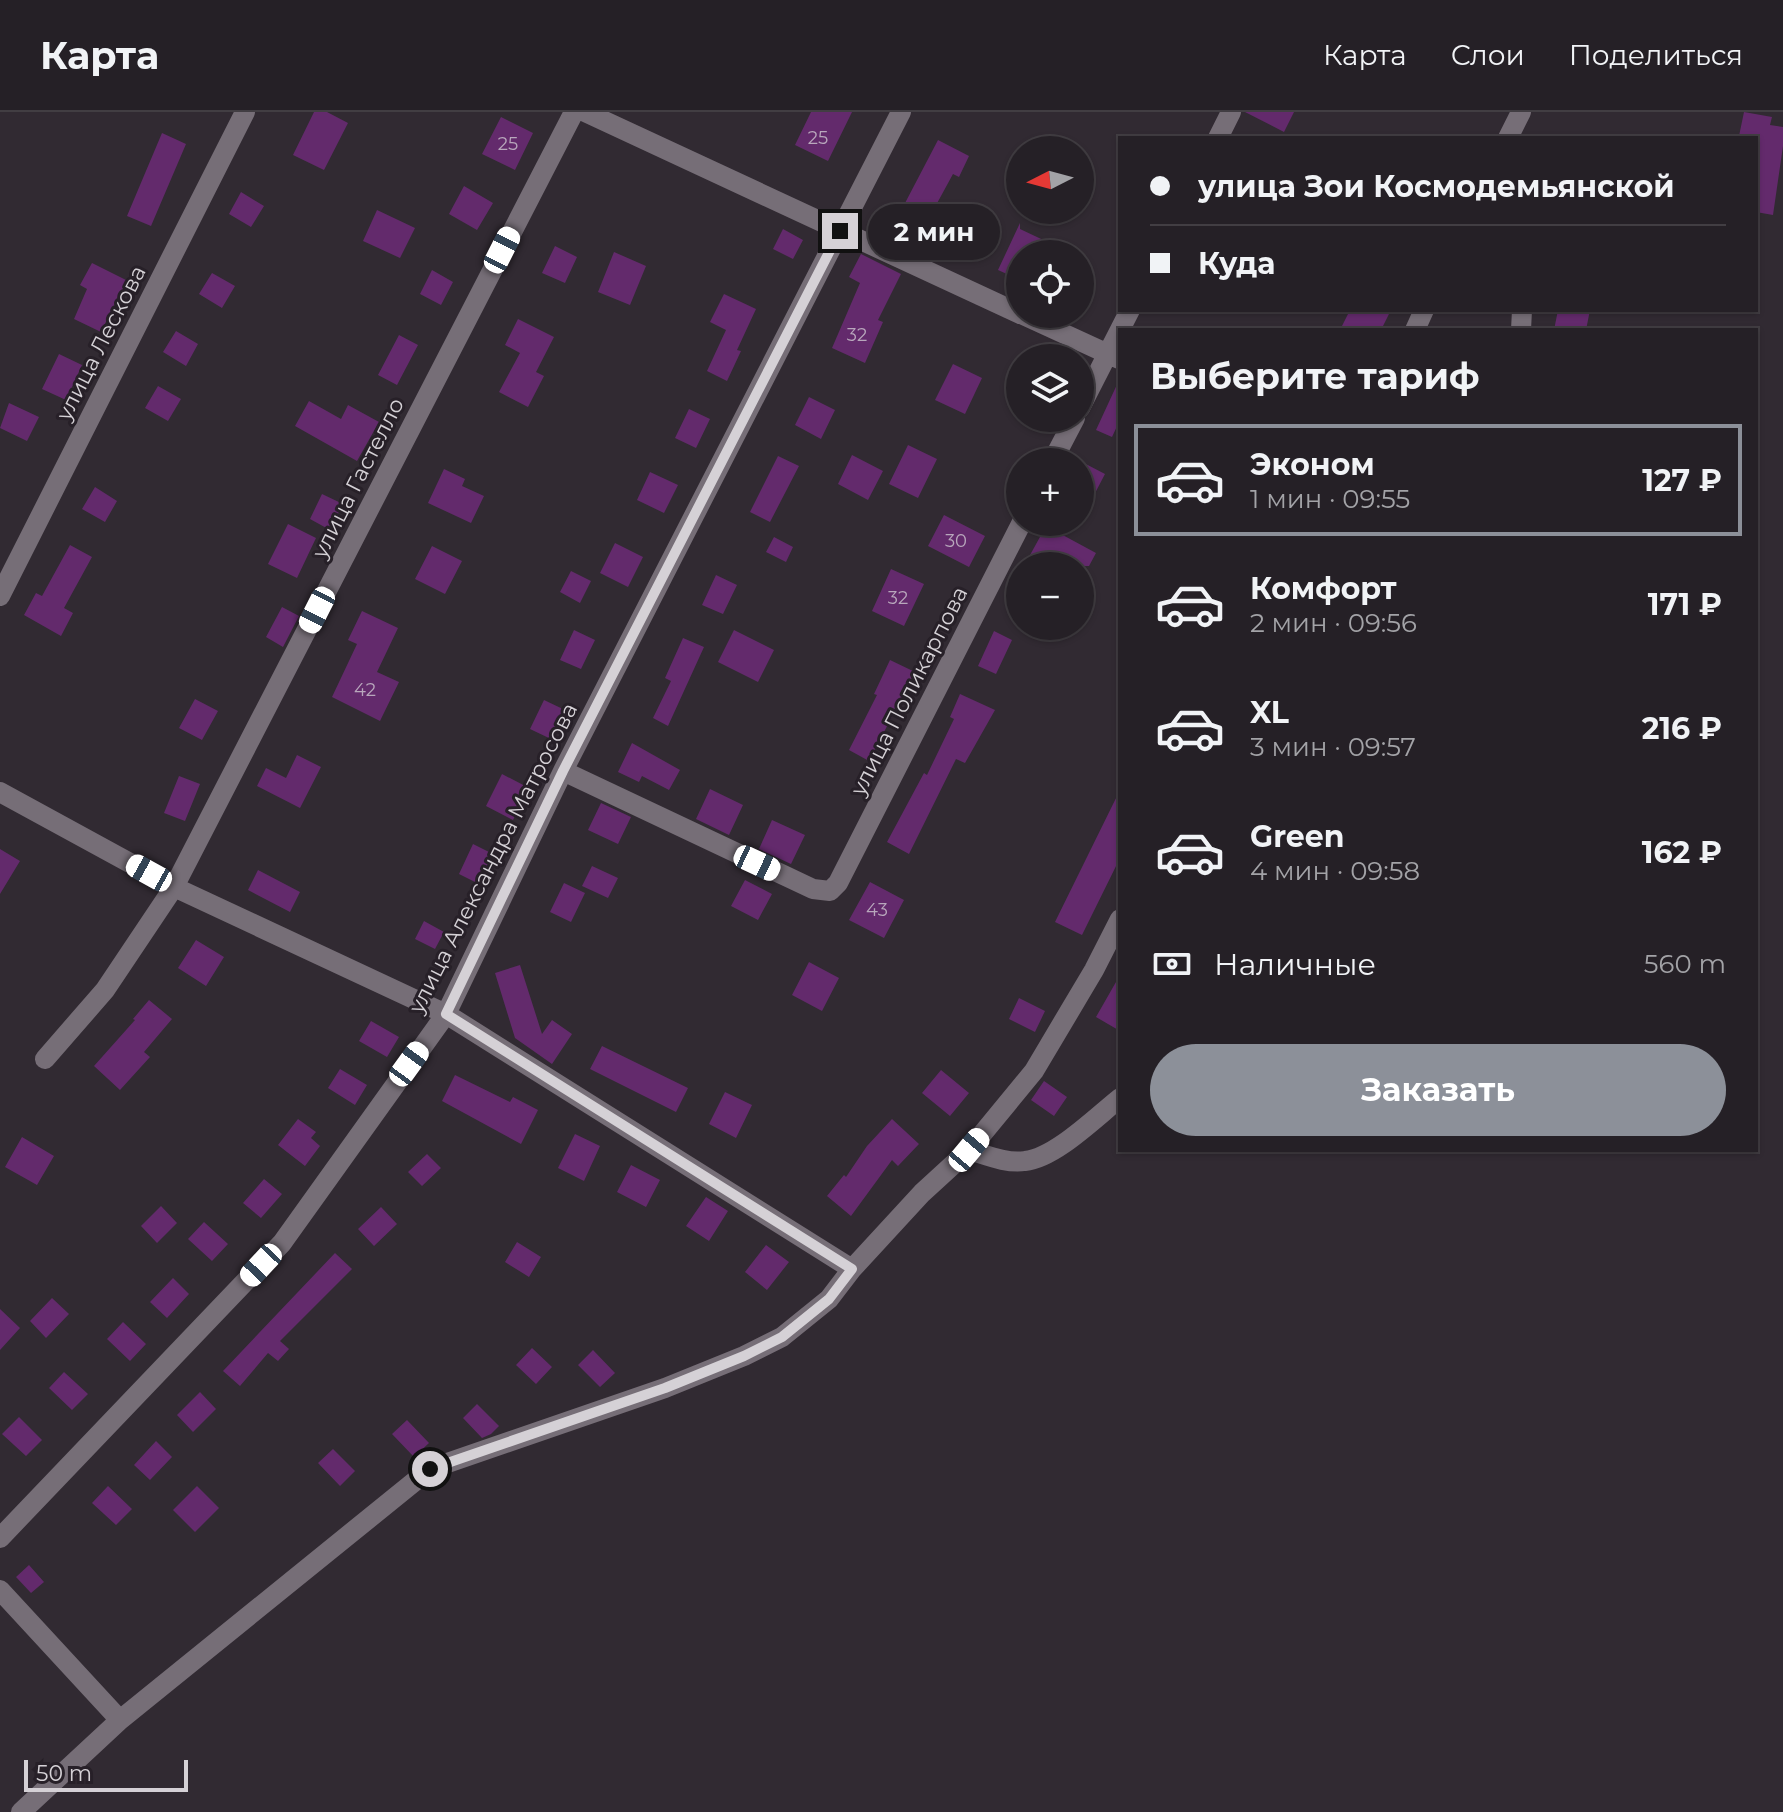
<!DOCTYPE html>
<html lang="ru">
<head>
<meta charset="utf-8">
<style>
  :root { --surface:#252026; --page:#2d282e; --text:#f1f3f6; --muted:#a3a3a7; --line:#423e43; --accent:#8c9099 }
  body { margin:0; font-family:Montserrat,sans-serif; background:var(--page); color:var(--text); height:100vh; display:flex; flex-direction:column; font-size:30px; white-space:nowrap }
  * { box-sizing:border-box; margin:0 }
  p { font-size:26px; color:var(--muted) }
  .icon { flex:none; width:44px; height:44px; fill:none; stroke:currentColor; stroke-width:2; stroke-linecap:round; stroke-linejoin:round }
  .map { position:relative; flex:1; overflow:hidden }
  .sheet { position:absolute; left:1118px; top:216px; width:640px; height:824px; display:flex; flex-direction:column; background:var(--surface); border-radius:0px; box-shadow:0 2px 6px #0004,0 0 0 2px var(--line) }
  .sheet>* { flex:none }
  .hud { position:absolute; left:1118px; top:24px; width:640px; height:176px; border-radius:0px; box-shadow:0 2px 6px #0004,0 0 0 2px var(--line); display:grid; align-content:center; height:176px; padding:0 32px; background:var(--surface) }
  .needle { width:52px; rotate:264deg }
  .tools { position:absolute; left:1006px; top:24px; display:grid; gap:16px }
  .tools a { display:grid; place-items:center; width:88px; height:88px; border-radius:50%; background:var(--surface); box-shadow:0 2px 6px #0004,0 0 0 2px var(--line); font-size:40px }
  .scale { position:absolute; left:24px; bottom:20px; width:164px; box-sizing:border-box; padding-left:8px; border:4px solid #d5d1d6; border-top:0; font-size:22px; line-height:28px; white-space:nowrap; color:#d5d1d6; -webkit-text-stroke:6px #272028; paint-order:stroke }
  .end { position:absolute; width:36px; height:36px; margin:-18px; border:10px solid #d5d1d6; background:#111; box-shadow:0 0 0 4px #111 }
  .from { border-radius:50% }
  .bubble { position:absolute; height:56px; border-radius:28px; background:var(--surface); box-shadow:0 2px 6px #0004,0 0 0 2px var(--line); font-size:26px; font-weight:700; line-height:56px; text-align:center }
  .car { position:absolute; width:24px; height:48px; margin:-24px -12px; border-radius:10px; box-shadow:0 0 6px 2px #0007; background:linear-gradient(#fff 24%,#345 0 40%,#fff 0 76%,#345 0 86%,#fff 0) }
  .hud b { display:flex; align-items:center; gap:28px; height:76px; font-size:30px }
  .hud b+b { border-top:2px solid var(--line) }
  .hud i { width:20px; height:20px; background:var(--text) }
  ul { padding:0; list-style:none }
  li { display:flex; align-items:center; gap:24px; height:112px; margin:0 16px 12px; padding:0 16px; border:4px solid transparent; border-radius:0px }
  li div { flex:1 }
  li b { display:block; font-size:30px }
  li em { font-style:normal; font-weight:700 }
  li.on { border-color:var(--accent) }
  li>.icon { width:72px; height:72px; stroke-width:1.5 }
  h2 { padding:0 32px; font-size:36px; line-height:96px }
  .pay { display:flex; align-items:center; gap:20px; height:88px; padding:0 32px; font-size:30px }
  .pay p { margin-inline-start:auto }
  .cta { display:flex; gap:16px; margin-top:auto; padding:16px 32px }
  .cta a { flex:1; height:92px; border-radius:48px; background:var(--accent); color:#fff; font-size:32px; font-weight:700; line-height:92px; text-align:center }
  header { display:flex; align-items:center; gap:48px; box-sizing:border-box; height:112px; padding:0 40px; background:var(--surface); border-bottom:2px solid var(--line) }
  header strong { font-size:38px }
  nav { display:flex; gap:44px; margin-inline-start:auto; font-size:28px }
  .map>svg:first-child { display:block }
  .building { fill:#632a6c }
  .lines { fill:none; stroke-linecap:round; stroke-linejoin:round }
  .minor { stroke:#766e77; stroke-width:20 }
  .route { stroke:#d5d1d6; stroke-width:10 }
  .labels { text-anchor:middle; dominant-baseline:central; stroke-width:6; stroke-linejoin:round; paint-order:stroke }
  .number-label { font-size:18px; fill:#b8a7bc }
  .street-label { font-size:22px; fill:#d5d1d6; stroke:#272028 }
</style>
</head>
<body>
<header>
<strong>Карта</strong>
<nav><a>Карта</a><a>Слои</a><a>Поделиться</a></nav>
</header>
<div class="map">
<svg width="1783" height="1700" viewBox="0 0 1783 1700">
  <rect width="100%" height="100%" fill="#312a32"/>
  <path class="building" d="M 314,0 L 327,0 L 348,11 L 324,58 L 293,43 Z
    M 811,0 L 852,0 L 828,49 L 795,33 Z
    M 1245,0 L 1294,0 L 1284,20 Z
    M 1744,0 L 1772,5 L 1770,13 L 1783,15 L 1783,34 L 1773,103 L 1756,100 L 1756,26 L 1739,24 Z
    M 501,5 L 533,21 L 515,58 L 482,42 Z
    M 162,21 L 186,32 L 151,114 L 127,104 Z
    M 938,28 L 969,44 L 959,65 L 953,62 L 929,106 L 904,93 Z
    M 464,74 L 493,91 L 477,118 L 449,102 Z
    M 241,80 L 264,94 L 251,115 L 229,102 Z
    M 377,98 L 415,116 L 400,146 L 363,129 Z
    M 1020,111 L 1020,117 L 1073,142 L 1020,142 L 1020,168 L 998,158 Z
    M 783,117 L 803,128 L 793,147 L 773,137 Z
    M 555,134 L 577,145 L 565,171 L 542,161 Z
    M 614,140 L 646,154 L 630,193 L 598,180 Z
    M 861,142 L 901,162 L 878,208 L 883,210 L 865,251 L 832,236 L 860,171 L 849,165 Z
    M 92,151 L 130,170 L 119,193 L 115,191 L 101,220 L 74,207 L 87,177 L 80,173 Z
    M 432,158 L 453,170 L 441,193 L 420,182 Z
    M 212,161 L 235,174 L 222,196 L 199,182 Z
    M 724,182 L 756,197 L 737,238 L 741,239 L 727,269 L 707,259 L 726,218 L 710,210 Z
    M 1350,198 L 1391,198 L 1381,218 L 1340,218 Z
    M 1558,198 L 1590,198 L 1586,218 L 1554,218 Z
    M 518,207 L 554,225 L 536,260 L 544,264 L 528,295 L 499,280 L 520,241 L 505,233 Z
    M 176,219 L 198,232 L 186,254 L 163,240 Z
    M 399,223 L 418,233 L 397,273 L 378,263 Z
    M 59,242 L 82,253 L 66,288 L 42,277 Z
    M 953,252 L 982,266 L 965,302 L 935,288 Z
    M 1120,266 L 1120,308 L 1112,325 L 1096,318 Z
    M 158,274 L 181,287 L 168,309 L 145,296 Z
    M 809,285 L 835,298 L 821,327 L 795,313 Z
    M 309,289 L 341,307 L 348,293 L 379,310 L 357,349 L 295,314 Z
    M 9,291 L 39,305 L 27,329 L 0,316 Z
    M 689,297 L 710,307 L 696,336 L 675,326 Z
    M 908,333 L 937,347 L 918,386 L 889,372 Z
    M 852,343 L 883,359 L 868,388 L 838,372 Z
    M 778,344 L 799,354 L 770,410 L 750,400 Z
    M 1080,349 L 1105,362 L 1093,385 L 1080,378 Z
    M 444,357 L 465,367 L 462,374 L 484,384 L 471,411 L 428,391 Z
    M 650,360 L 678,373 L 664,401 L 637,388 Z
    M 95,375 L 117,389 L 105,410 L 82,397 Z
    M 322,382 L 343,392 L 330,418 L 310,407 Z
    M 944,403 L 985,424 L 969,455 L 928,434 Z
    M 288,412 L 316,426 L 297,466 L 268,452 Z
    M 1046,414 L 1096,441 L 1089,454 L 1024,454 Z
    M 774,425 L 793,435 L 786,450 L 766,440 Z
    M 615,431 L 643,445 L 628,475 L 600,461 Z
    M 70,433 L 92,445 L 64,496 L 73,501 L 61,524 L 24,503 L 36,481 L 42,484 Z
    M 432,434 L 462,449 L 445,482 L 415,467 Z
    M 891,457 L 924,472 L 904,514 L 872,499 Z
    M 571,459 L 591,469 L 580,491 L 560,480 Z
    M 716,463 L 737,473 L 723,502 L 702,493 Z
    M 282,495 L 299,504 L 283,535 L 266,525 Z
    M 362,499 L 398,516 L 377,560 L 399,570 L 380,609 L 332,585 L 357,532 L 348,528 Z
    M 574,518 L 595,528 L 581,557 L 560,548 Z
    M 734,518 L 774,538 L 758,570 L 718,550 Z
    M 994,519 L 1012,528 L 996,562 L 978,554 Z
    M 683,526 L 704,535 L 668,614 L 653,606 L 671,569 L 665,566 Z
    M 890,548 L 915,560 L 869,649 L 849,638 L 877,583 L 874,582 Z
    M 960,582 L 995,598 L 965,651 L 956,647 L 909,742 L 887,730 L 924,661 L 927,663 L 954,607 L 950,605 Z
    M 195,587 L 218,599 L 202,628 L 179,616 Z
    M 544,588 L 565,598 L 551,627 L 530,617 Z
    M 632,631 L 680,658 L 669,678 L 642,664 L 639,670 L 618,660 Z
    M 297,643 L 321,655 L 300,696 L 257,674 L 266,656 L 286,666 Z
    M 502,662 L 529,676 L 513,708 L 486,694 Z
    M 179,664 L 200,672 L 185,709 L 164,701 Z
    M 710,677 L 743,693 L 729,723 L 696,707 Z
    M 1120,678 L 1120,746 L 1082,823 L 1055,810 Z
    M 601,691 L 631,705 L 618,732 L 588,718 Z
    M 772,708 L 805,723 L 791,752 L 759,737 Z
    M 473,732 L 493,742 L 479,772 L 459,762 Z
    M 0,737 L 20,749 L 0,782 Z
    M 592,754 L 618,766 L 608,786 L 582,774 Z
    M 258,758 L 300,780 L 290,800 L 248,778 Z
    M 745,768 L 772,782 L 758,808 L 731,794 Z
    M 870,770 L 904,788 L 884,826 L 849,808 Z
    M 564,771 L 585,781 L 571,810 L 550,800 Z
    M 424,809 L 444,820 L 435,837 L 415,827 Z
    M 196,828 L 224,845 L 206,874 L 178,856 Z
    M 809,850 L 839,866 L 822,899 L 792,883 Z
    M 520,853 L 542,922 L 552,908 L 572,922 L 552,952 L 515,926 L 495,861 Z
    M 1120,863 L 1120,919 L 1096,905 Z
    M 1019,886 L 1045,899 L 1035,920 L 1009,907 Z
    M 149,888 L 172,907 L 144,940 L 150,945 L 120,978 L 94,954 L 135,908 L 133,907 Z
    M 371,909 L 399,925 L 387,945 L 359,929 Z
    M 602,934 L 688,976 L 676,1000 L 590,957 Z
    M 340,957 L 367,973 L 355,993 L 328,976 Z
    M 941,958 L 969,981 L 950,1004 L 922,981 Z
    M 455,963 L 510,990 L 513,985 L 538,998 L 521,1032 L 442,989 Z
    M 1044,969 L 1067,985 L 1054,1004 L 1031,988 Z
    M 725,980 L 752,993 L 736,1026 L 709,1012 Z
    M 298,1007 L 316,1020 L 311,1026 L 320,1034 L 305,1054 L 278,1033 Z
    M 892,1007 L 919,1032 L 898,1054 L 892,1048 L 851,1104 L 827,1084 L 844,1063 L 846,1065 L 867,1034 Z
    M 575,1022 L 600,1034 L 584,1069 L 558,1056 Z
    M 22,1025 L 54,1044 L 37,1073 L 5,1055 Z
    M 427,1042 L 441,1056 L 422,1074 L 408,1060 Z
    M 631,1053 L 660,1068 L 646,1095 L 617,1080 Z
    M 264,1067 L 282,1082 L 261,1106 L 243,1091 Z
    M 706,1085 L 728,1099 L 709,1129 L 686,1114 Z
    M 161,1094 L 177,1111 L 157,1131 L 141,1114 Z
    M 381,1095 L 397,1112 L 374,1134 L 358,1117 Z
    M 204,1110 L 228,1132 L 212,1149 L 188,1127 Z
    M 517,1130 L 541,1145 L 529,1165 L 505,1150 Z
    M 766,1133 L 789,1150 L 767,1178 L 745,1160 Z
    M 335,1141 L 352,1157 L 280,1229 L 289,1237 L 278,1249 L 268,1241 L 240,1274 L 223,1259 Z
    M 173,1166 L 189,1182 L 167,1206 L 150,1190 Z
    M 52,1186 L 69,1202 L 46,1226 L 30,1209 Z
    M 0,1197 L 20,1216 L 0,1238 Z
    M 123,1210 L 146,1232 L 130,1249 L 107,1227 Z
    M 532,1236 L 552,1255 L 536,1272 L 516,1253 Z
    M 593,1238 L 615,1261 L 600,1275 L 578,1253 Z
    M 64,1260 L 88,1282 L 72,1298 L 49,1276 Z
    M 200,1280 L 216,1297 L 193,1320 L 177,1303 Z
    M 477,1292 L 499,1314 L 491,1322 L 482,1326 L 463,1306 Z
    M 19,1305 L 42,1328 L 26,1344 L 2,1322 Z
    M 407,1308 L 429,1331 L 414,1345 L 392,1322 Z
    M 156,1329 L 172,1345 L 150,1368 L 134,1353 Z
    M 333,1337 L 355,1359 L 340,1374 L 318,1351 Z
    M 108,1374 L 132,1397 L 116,1413 L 92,1391 Z
    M 197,1374 L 219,1396 L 195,1420 L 173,1398 Z
    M 29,1453 L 44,1470 L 31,1481 L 16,1465 Z"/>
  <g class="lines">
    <path class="minor" d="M 585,0 L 1020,202
      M 1218,26 L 1231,0
      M 1508,26 L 1521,0
      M 1021,202 L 1119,247
      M 1415,218 L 1424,198
      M 1521,218 L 1522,198
      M 1080,296 L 1130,198
      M 1052,350 L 1075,306
      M 0,484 L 245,0
      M 563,659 L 813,777 L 830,779 L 838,771 L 1022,410
      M 0,680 L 174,775 L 446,902 L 852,1157
      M 45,947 L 105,878 L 174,775 L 574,0
      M 969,1038 L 1034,959 L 1094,858 L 1120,807
      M 0,1426 L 282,1131 L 446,902 L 563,659 L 901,0
      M 0,1478 L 120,1608
      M 21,1700 L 120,1608 L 430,1357 L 665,1276 L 744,1244 L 782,1225 L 829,1187 L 852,1157 L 922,1081 L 969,1038 C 986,1043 1007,1052 1025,1049 C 1055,1046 1096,1005 1120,986"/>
  </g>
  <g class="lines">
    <path class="route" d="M 430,1357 L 665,1276 L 744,1244 L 782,1225 L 829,1187 L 852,1157 L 446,902 L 563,659 L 840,119"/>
  </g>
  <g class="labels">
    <g class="number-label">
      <text x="818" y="26">25</text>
      <text x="508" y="32">25</text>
      <text x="857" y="223">32</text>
      <text x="956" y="429">30</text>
      <text x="898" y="486">32</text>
      <text x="365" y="578">42</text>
      <text x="877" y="798">43</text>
    </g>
    <g class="street-label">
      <text transform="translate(101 231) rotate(-63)">улица Лескова</text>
      <text transform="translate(358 366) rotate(-63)">улица Гастелло</text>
      <text transform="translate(909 579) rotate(-63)">улица Поликарпова</text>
      <text transform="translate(493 746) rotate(-63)">улица Александра Матросова</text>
    </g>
  </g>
</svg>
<div class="tools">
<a><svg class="needle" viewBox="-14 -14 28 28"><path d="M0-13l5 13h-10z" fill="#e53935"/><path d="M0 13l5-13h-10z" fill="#a3a3a7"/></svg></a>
<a><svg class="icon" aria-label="locate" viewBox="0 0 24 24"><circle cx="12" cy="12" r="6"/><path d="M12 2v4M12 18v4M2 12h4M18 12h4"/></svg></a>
<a><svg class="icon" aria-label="layers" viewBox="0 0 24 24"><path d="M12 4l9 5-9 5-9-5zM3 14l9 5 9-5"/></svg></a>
<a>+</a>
<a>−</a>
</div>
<div class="scale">50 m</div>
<i class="end from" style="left:430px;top:1357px"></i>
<i class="end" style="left:840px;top:119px"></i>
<div class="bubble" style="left:868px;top:92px;width:132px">2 мин</div>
<i class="car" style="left:502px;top:138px;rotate:27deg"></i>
<i class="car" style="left:317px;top:498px;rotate:207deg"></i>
<i class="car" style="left:757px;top:751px;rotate:115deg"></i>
<i class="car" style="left:149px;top:761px;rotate:299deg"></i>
<i class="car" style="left:409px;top:952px;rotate:36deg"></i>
<i class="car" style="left:969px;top:1038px;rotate:40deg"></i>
<i class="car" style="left:261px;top:1153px;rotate:223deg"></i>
<div class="hud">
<b><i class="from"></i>улица Зои Космодемьянской</b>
<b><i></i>Куда</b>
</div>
<section class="sheet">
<h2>Выберите тариф</h2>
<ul>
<li class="on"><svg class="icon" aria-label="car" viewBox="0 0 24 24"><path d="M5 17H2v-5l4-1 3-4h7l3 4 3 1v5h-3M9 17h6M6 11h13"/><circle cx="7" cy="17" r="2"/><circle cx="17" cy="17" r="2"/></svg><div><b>Эконом</b><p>1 мин · 09:55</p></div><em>127 ₽</em></li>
<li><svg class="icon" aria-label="car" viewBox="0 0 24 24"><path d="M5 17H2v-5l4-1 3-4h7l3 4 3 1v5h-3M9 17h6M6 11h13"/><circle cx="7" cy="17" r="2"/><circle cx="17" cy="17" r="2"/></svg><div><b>Комфорт</b><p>2 мин · 09:56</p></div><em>171 ₽</em></li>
<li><svg class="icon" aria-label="car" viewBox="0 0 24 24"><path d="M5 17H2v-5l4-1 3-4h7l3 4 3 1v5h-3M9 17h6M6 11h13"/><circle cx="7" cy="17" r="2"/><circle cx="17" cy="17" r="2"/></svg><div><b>XL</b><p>3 мин · 09:57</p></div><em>216 ₽</em></li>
<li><svg class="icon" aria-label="car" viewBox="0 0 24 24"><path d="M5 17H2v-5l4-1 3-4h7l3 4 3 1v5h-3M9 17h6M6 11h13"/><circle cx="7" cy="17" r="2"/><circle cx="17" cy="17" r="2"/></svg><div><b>Green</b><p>4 мин · 09:58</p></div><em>162 ₽</em></li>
</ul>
<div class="pay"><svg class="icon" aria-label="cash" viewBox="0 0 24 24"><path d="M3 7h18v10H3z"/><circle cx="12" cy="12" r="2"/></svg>Наличные<p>560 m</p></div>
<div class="cta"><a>Заказать</a></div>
</section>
</div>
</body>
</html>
